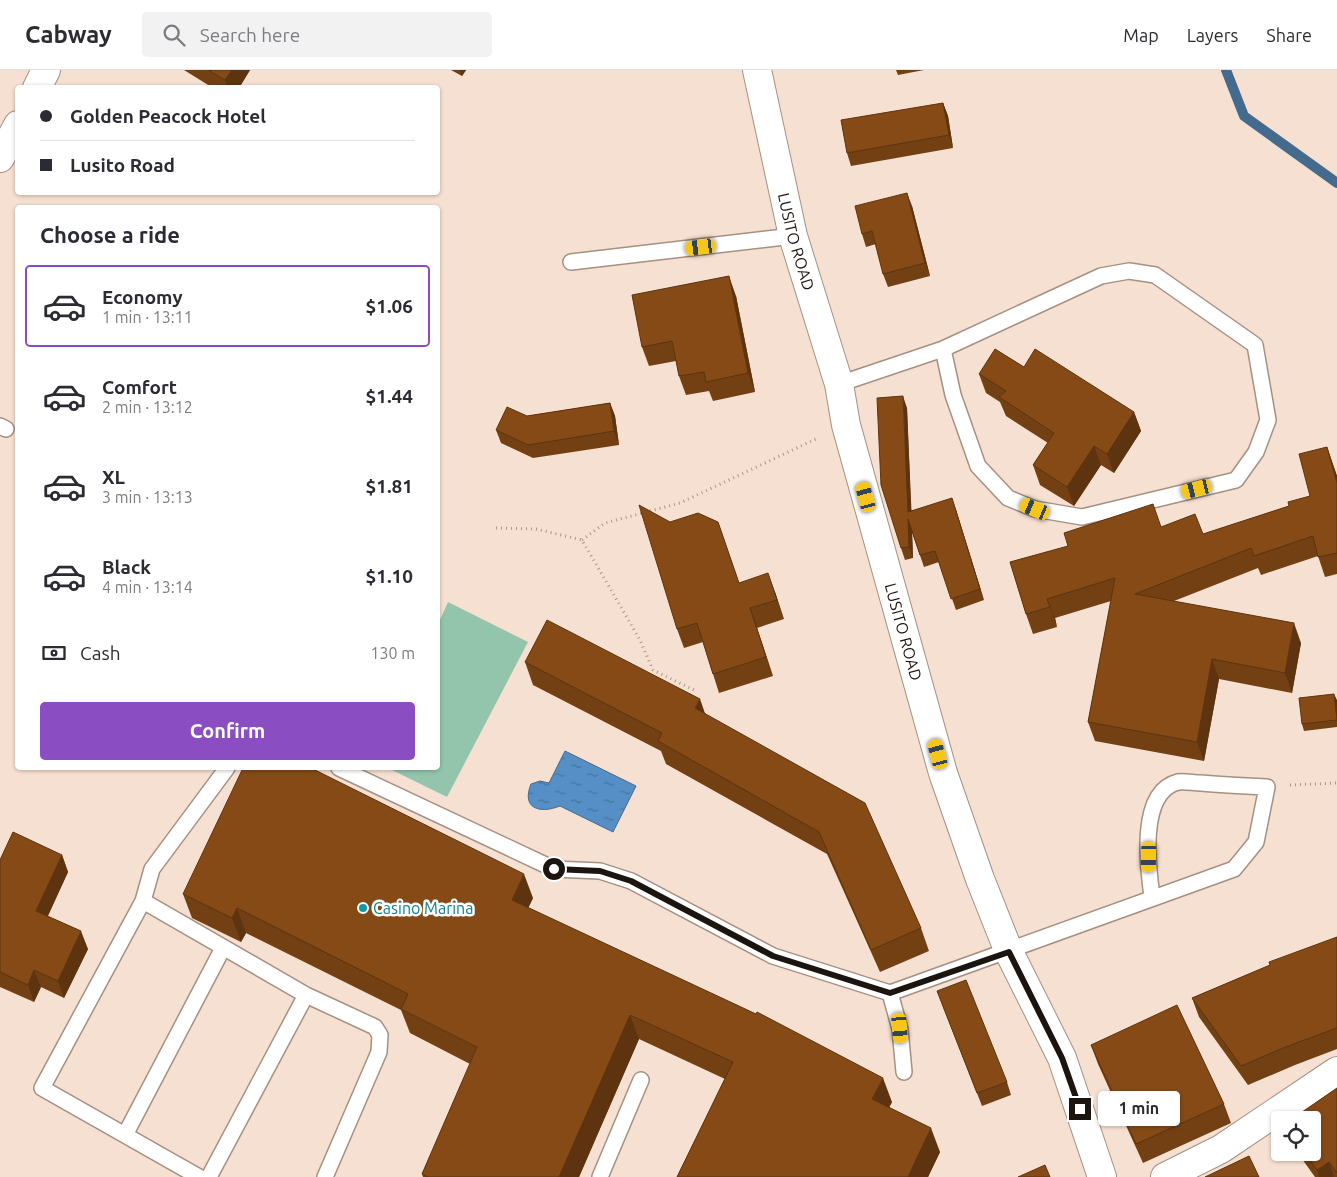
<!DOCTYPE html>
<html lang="en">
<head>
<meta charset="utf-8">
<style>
  :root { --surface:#fff; --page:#f2f2f3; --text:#2b2b33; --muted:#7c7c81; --line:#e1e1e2; --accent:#8b4dc2 }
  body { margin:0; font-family:Ubuntu,sans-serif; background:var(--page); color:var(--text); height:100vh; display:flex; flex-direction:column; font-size:19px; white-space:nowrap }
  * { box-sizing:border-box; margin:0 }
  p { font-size:16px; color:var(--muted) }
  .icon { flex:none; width:28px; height:28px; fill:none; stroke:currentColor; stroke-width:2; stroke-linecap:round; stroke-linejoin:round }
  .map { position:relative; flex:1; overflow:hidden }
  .sheet { position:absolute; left:15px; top:135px; width:425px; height:565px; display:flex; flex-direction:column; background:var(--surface); border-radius:5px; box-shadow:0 1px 4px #0004 }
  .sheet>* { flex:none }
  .hud { position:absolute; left:15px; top:15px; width:425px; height:110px; border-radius:5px; box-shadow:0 1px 4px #0004; display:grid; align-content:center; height:110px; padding:0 25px; background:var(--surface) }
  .tools { position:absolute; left:1271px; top:1041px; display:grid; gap:10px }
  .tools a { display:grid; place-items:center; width:50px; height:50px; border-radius:5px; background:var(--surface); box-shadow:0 1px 4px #0004; font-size:25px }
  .end { position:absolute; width:22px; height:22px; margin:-11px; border:6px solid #1c140f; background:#fff; box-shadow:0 0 0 2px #fff }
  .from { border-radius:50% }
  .bubble { position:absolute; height:35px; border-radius:5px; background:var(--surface); box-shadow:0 1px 4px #0004; font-size:16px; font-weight:700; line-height:35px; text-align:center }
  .car { position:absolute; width:15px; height:30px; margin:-15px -8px; border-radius:6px; box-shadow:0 0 4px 1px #0007; background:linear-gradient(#f5c518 24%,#345 0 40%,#f5c518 0 76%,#345 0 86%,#f5c518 0) }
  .hud b { display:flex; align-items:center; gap:18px; height:48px; font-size:19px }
  .hud b+b { border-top:1px solid var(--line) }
  .hud i { width:12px; height:12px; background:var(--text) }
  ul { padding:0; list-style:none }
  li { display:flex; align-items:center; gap:15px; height:82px; margin:0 10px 8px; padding:0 15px; border:2px solid transparent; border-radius:5px }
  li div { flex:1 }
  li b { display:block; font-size:19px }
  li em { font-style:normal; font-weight:700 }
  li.active { border-color:var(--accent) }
  li>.icon { width:45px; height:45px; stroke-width:1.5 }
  h2 { padding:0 25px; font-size:22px; line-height:60px }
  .pay { display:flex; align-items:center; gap:12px; height:55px; padding:0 25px; font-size:19px }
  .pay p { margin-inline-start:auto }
  .button { display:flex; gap:10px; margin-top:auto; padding:10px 25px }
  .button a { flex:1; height:58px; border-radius:5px; background:var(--accent); color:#fff; font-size:20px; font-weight:700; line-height:58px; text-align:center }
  header { display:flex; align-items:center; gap:30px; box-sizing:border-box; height:70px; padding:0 25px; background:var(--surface); border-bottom:1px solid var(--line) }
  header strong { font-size:24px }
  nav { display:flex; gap:28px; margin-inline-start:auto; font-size:18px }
  .search { width:350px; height:45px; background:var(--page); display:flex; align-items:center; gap:12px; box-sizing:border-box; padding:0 18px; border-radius:5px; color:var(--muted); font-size:19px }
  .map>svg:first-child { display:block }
  .pitch { fill:#93c5ac }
  .water { fill:url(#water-ripples); stroke:#446a8e }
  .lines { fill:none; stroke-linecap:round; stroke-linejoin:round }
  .stream { stroke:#446a8e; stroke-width:10 }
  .service-casing { stroke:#a59082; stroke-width:18 }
  .minor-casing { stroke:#a59082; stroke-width:30 }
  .path { stroke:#a8978c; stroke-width:3; stroke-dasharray:1 4; stroke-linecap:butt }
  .service { stroke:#fff; stroke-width:15 }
  .minor { stroke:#fff; stroke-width:28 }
  .wall { fill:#724013 }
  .shaded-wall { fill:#5d340f }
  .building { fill:#854a16; stroke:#5d340f }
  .route { stroke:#1c140f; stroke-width:6 }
  .culture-dot { fill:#0f9aa8; stroke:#fff; stroke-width:2 }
  .labels { text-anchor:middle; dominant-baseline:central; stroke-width:5; stroke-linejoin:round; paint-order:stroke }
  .street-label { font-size:16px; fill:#1c140f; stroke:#fff }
  .culture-label { font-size:16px; fill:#0d838f; stroke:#fff; text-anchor:start }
</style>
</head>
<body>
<header>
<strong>Cabway</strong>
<div class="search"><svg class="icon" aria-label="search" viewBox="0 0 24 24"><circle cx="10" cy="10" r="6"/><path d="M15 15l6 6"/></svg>Search here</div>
<nav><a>Map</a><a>Layers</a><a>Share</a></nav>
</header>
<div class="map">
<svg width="1337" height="1107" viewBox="0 0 1337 1107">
  <defs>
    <pattern id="water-ripples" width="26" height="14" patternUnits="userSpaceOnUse" patternTransform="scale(1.25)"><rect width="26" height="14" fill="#558fc5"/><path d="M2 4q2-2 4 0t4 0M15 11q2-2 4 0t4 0" fill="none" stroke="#46749e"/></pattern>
  </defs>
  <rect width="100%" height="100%" fill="#f6e0d1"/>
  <path class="pitch" d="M 448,532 L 528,572 L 447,727 L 388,698 L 438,698 L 438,554 Z"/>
  <path class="water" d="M 565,681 L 636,716 L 613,762 L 560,736 C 540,744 521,739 531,714 L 540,711 L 549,713 Z"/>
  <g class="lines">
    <path class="stream" d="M 1226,0 L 1244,46 L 1337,113"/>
    <g class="service-casing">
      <path id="service" d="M 571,192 L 793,166
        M 839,314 L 943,279 L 1101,206 L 1129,201 L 1155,205 L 1255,275 L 1268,350 L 1256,382 L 1236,410 L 1082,447 L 1035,439 L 1008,428 L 978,396 L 953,325 L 943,279
        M 0,356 L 6,359
        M 227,698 L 152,799 L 143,831 L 306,925 L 375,957 L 380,965 L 379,982 L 325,1107
        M 339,698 L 554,799 L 600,801 L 631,811 L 773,886 L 890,923 L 1234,799 L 1256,772 L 1267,717 C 1245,716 1223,715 1201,713 C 1194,713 1184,711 1178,712 C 1138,722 1148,797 1152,827
        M 143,831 L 42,1018 L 199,1107
        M 890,923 L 900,959 L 904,1002
        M 125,1065 L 223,878
        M 209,1107 L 306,925
        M 600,1107 L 641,1010"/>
    </g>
    <g class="minor-casing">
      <g id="minor">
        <path id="s1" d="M 757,0 L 793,166 L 839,314 L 846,355 L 943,703 L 980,809 L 1009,882 L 1062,988 L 1102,1107"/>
        <path d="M 37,18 L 46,0"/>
        <path d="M 0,88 L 18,55"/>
        <path d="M 1165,1107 L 1221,1079 L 1337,1001"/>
      </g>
    </g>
    <path class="path" d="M 496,458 L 536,459 L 582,470 L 640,570 L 653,600 L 694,620
      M 582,470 L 605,453 L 680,433 L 818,368
      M 1290,715 L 1337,713"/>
    <use href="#service" class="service"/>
    <use href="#minor" class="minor"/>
  </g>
  <path class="wall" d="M 184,0 L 250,0 L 239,18 L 213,18 Z
    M 451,0 L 466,0 L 462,6 Z
    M 896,0 L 924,0 L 898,5 Z
    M 943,33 L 948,46 L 953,78 L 851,96 L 847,83 Z
    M 912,136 L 930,206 L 888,217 L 883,204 L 876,174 L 866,177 L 862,164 Z
    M 736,226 L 755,322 L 713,331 L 709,321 L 686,325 L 679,306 L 676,291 L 649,296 L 642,277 Z
    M 1024,297 L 1134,342 L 1141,361 L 1114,403 L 1101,395 L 1074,436 L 1040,415 L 1033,395 L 1048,373 L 1006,346 L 1000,332 L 986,323 L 979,304 Z
    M 610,333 L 615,346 L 619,375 L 533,388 L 501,373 L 496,360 L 527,346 Z
    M 907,338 L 911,440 L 956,440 L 984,530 L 956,540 L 939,492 L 924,497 L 912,462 L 913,488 L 905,490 L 901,478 Z
    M 1327,377 L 1337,406 L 1337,504 L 1325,507 L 1318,486 L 1261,505 L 1258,498 L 1174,531 L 1301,573 L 1292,623 L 1219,609 L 1204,691 L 1095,671 L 1088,652 L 1111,531 L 1055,548 L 1057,557 L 1033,564 L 1026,544 L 1010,492 L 1161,457 L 1203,464 L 1289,436 L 1310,426 Z
    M 670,452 L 718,452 L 739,513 L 775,522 L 784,549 L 757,558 L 773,606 L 719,623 L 703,572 L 684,578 L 677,559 Z
    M 525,592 L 705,643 L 921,858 L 929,881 L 880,902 L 827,784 L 666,694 L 661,681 L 533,615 Z
    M 1334,624 L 1337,633 L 1337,657 L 1304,661 L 1302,654 Z
    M 62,785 L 68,802 L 48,846 L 88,879 L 64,928 L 41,917 L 34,932 L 0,917 L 0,790 Z
    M 183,824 L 533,828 L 528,838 L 892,1032 L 889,1037 L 940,1082 L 928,1107 L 677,1107 L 725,1009 L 639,969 L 579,1107 L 423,1107 L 422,1104 L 470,994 L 410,963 L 401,940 L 246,863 L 241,872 L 192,848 Z
    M 1337,867 L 1337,979 L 1295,995 L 1248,1015 L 1199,947 L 1192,928 Z
    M 942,934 L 1007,1012 L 1011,1025 L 982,1036 Z
    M 1091,975 L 1224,1034 L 1231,1053 L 1143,1093 L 1098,994 Z
    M 1337,1018 L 1337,1107 L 1315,1107 L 1297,1082 L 1312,1082 Z"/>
  <path class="shaded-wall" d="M 232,0 L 250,0 L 239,18 L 228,18 L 225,10 Z
    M 460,0 L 466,0 L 462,6 Z
    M 943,33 L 948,46 L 953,78 L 949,65 Z
    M 907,123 L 912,136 L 930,206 L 925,193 Z
    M 729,206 L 736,226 L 755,322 L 748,303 Z
    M 903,326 L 907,338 L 912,453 L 908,442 Z
    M 610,333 L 615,346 L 619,375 L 614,361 Z
    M 1134,342 L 1141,361 L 1114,403 L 1107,384 Z
    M 1094,376 L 1101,395 L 1074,436 L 1067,417 Z
    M 1327,377 L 1337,406 L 1337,413 Z
    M 952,428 L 956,440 L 984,530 L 980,519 Z
    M 908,449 L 912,460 L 913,488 L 909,477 Z
    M 768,503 L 775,522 L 784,549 L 777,530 Z
    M 1047,529 L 1055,548 L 1057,557 L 1050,537 Z
    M 750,538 L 757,558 L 773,606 L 766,587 Z
    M 1294,553 L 1301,573 L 1292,623 L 1285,603 Z
    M 1212,589 L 1219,609 L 1204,691 L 1197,672 Z
    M 1334,624 L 1337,630 L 1337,650 Z
    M 700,629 L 708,652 L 695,638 Z
    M 62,785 L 68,802 L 42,858 L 36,841 Z
    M 524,804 L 533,828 L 520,855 L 512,830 Z
    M 237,838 L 246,863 L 241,872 L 232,848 Z
    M 81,861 L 88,879 L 64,928 L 58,911 Z
    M 34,900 L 41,917 L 34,932 L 28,915 Z
    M 630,945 L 639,969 L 579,1107 L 559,1107 Z
    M 883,1008 L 892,1032 L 881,1054 L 872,1029 Z
    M 931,1058 L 940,1082 L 928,1107 L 908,1107 Z
    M 1329,1092 L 1334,1107 L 1319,1107 L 1317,1100 Z"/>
  <path class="building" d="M 208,0 L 232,0 L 225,10 Z
    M 943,33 L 949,65 L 847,83 L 841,50 Z
    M 907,123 L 925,193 L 883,204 L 872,161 L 862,164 L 855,136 Z
    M 729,206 L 748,303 L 706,312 L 704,302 L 679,306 L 672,271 L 642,277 L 632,225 Z
    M 995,279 L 1024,297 L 1035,279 L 1134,342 L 1107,384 L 1094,376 L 1067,417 L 1033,395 L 1054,363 L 999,327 L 1006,321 L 979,304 Z
    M 903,326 L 908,442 L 952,428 L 980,519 L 951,529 L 935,481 L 920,485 L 908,449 L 909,477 L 901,478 L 881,415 L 877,328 Z
    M 610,333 L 614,361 L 528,375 L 496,360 L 507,337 L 527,346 Z
    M 1327,377 L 1337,413 L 1337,483 L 1318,487 L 1313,466 L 1254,486 L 1251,478 L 1135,524 L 1294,553 L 1285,603 L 1212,589 L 1197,672 L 1088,652 L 1115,508 L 1047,529 L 1050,537 L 1026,544 L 1010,492 L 1068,476 L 1064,463 L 1153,434 L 1161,457 L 1195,444 L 1203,464 L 1289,436 L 1288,432 L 1310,426 L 1299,384 Z
    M 639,435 L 670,452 L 698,443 L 718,452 L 739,513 L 768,503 L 777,530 L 750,538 L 766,587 L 713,604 L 697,553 L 677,559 Z
    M 547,550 L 700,629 L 695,638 L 865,733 L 921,858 L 871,880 L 819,762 L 658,671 L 662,663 L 525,592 Z
    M 1334,624 L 1337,650 L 1302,654 L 1299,628 Z
    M 243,698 L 311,698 L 524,804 L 512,830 L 756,944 L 757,942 L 883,1008 L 872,1029 L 931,1058 L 908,1107 L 677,1107 L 733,992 L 630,945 L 559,1107 L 428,1107 L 422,1104 L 477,977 L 401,939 L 408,924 L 237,838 L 232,848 L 183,824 Z
    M 13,762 L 62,785 L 36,841 L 81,861 L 58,911 L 34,900 L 28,915 L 0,902 L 0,790 Z
    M 1337,867 L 1337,958 L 1288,976 L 1241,996 L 1192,928 L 1270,895 L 1269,892 Z
    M 966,910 L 1007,1012 L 977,1023 L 937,921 Z
    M 1177,935 L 1224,1034 L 1136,1074 L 1091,975 Z
    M 1337,1018 L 1337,1103 L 1329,1092 L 1317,1100 L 1304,1082 L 1312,1082 L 1312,1050 L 1291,1050 Z
    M 1249,1086 L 1259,1107 L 1205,1107 Z
    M 1045,1095 L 1050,1107 L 1018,1107 Z"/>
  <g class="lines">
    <path class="route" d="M 554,799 L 600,801 L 631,811 L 773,886 L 890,923 L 1009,882 L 1062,988 L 1080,1039"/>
  </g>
  <circle class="culture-dot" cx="363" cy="838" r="5"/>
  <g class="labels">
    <g class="street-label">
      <text stroke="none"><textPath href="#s1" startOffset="176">LUSITO ROAD</textPath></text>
      <text stroke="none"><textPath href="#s1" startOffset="581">LUSITO ROAD</textPath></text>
    </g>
    <g class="culture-label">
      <text x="373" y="838">Casino Marina</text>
    </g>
  </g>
</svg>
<div class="tools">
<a><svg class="icon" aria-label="locate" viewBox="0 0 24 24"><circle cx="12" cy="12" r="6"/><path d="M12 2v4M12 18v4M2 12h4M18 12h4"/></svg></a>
</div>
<i class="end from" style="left:554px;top:799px"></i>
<i class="end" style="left:1080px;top:1039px"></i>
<div class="bubble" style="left:1098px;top:1021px;width:82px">1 min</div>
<i class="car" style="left:701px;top:177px;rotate:263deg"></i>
<i class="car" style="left:1197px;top:419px;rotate:256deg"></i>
<i class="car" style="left:866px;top:427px;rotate:345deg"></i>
<i class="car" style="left:1035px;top:439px;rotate:293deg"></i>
<i class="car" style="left:938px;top:684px;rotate:345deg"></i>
<i class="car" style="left:1149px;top:787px;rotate:181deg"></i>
<i class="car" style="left:900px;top:958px;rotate:175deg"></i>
<div class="hud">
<b><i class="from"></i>Golden Peacock Hotel</b>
<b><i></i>Lusito Road</b>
</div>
<section class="sheet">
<h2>Choose a ride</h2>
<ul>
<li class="active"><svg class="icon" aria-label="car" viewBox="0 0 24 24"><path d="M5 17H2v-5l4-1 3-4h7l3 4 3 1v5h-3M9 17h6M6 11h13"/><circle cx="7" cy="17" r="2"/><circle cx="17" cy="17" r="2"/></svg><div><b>Economy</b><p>1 min · 13:11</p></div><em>$1.06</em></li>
<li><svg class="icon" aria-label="car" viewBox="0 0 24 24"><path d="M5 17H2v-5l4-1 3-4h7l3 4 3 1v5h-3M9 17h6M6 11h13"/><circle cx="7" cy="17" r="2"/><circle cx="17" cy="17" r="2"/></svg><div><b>Comfort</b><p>2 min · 13:12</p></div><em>$1.44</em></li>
<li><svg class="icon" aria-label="car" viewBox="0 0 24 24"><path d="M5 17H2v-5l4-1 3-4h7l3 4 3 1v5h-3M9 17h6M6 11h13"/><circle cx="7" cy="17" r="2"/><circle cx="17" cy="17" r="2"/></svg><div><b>XL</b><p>3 min · 13:13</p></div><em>$1.81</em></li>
<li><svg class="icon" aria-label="car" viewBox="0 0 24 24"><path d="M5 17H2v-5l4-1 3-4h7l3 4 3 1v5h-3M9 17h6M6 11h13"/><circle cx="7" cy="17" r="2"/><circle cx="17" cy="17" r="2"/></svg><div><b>Black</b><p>4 min · 13:14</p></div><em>$1.10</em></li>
</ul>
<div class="pay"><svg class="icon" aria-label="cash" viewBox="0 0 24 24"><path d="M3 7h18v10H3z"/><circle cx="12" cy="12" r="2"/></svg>Cash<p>130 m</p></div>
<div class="button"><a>Confirm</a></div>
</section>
</div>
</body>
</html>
